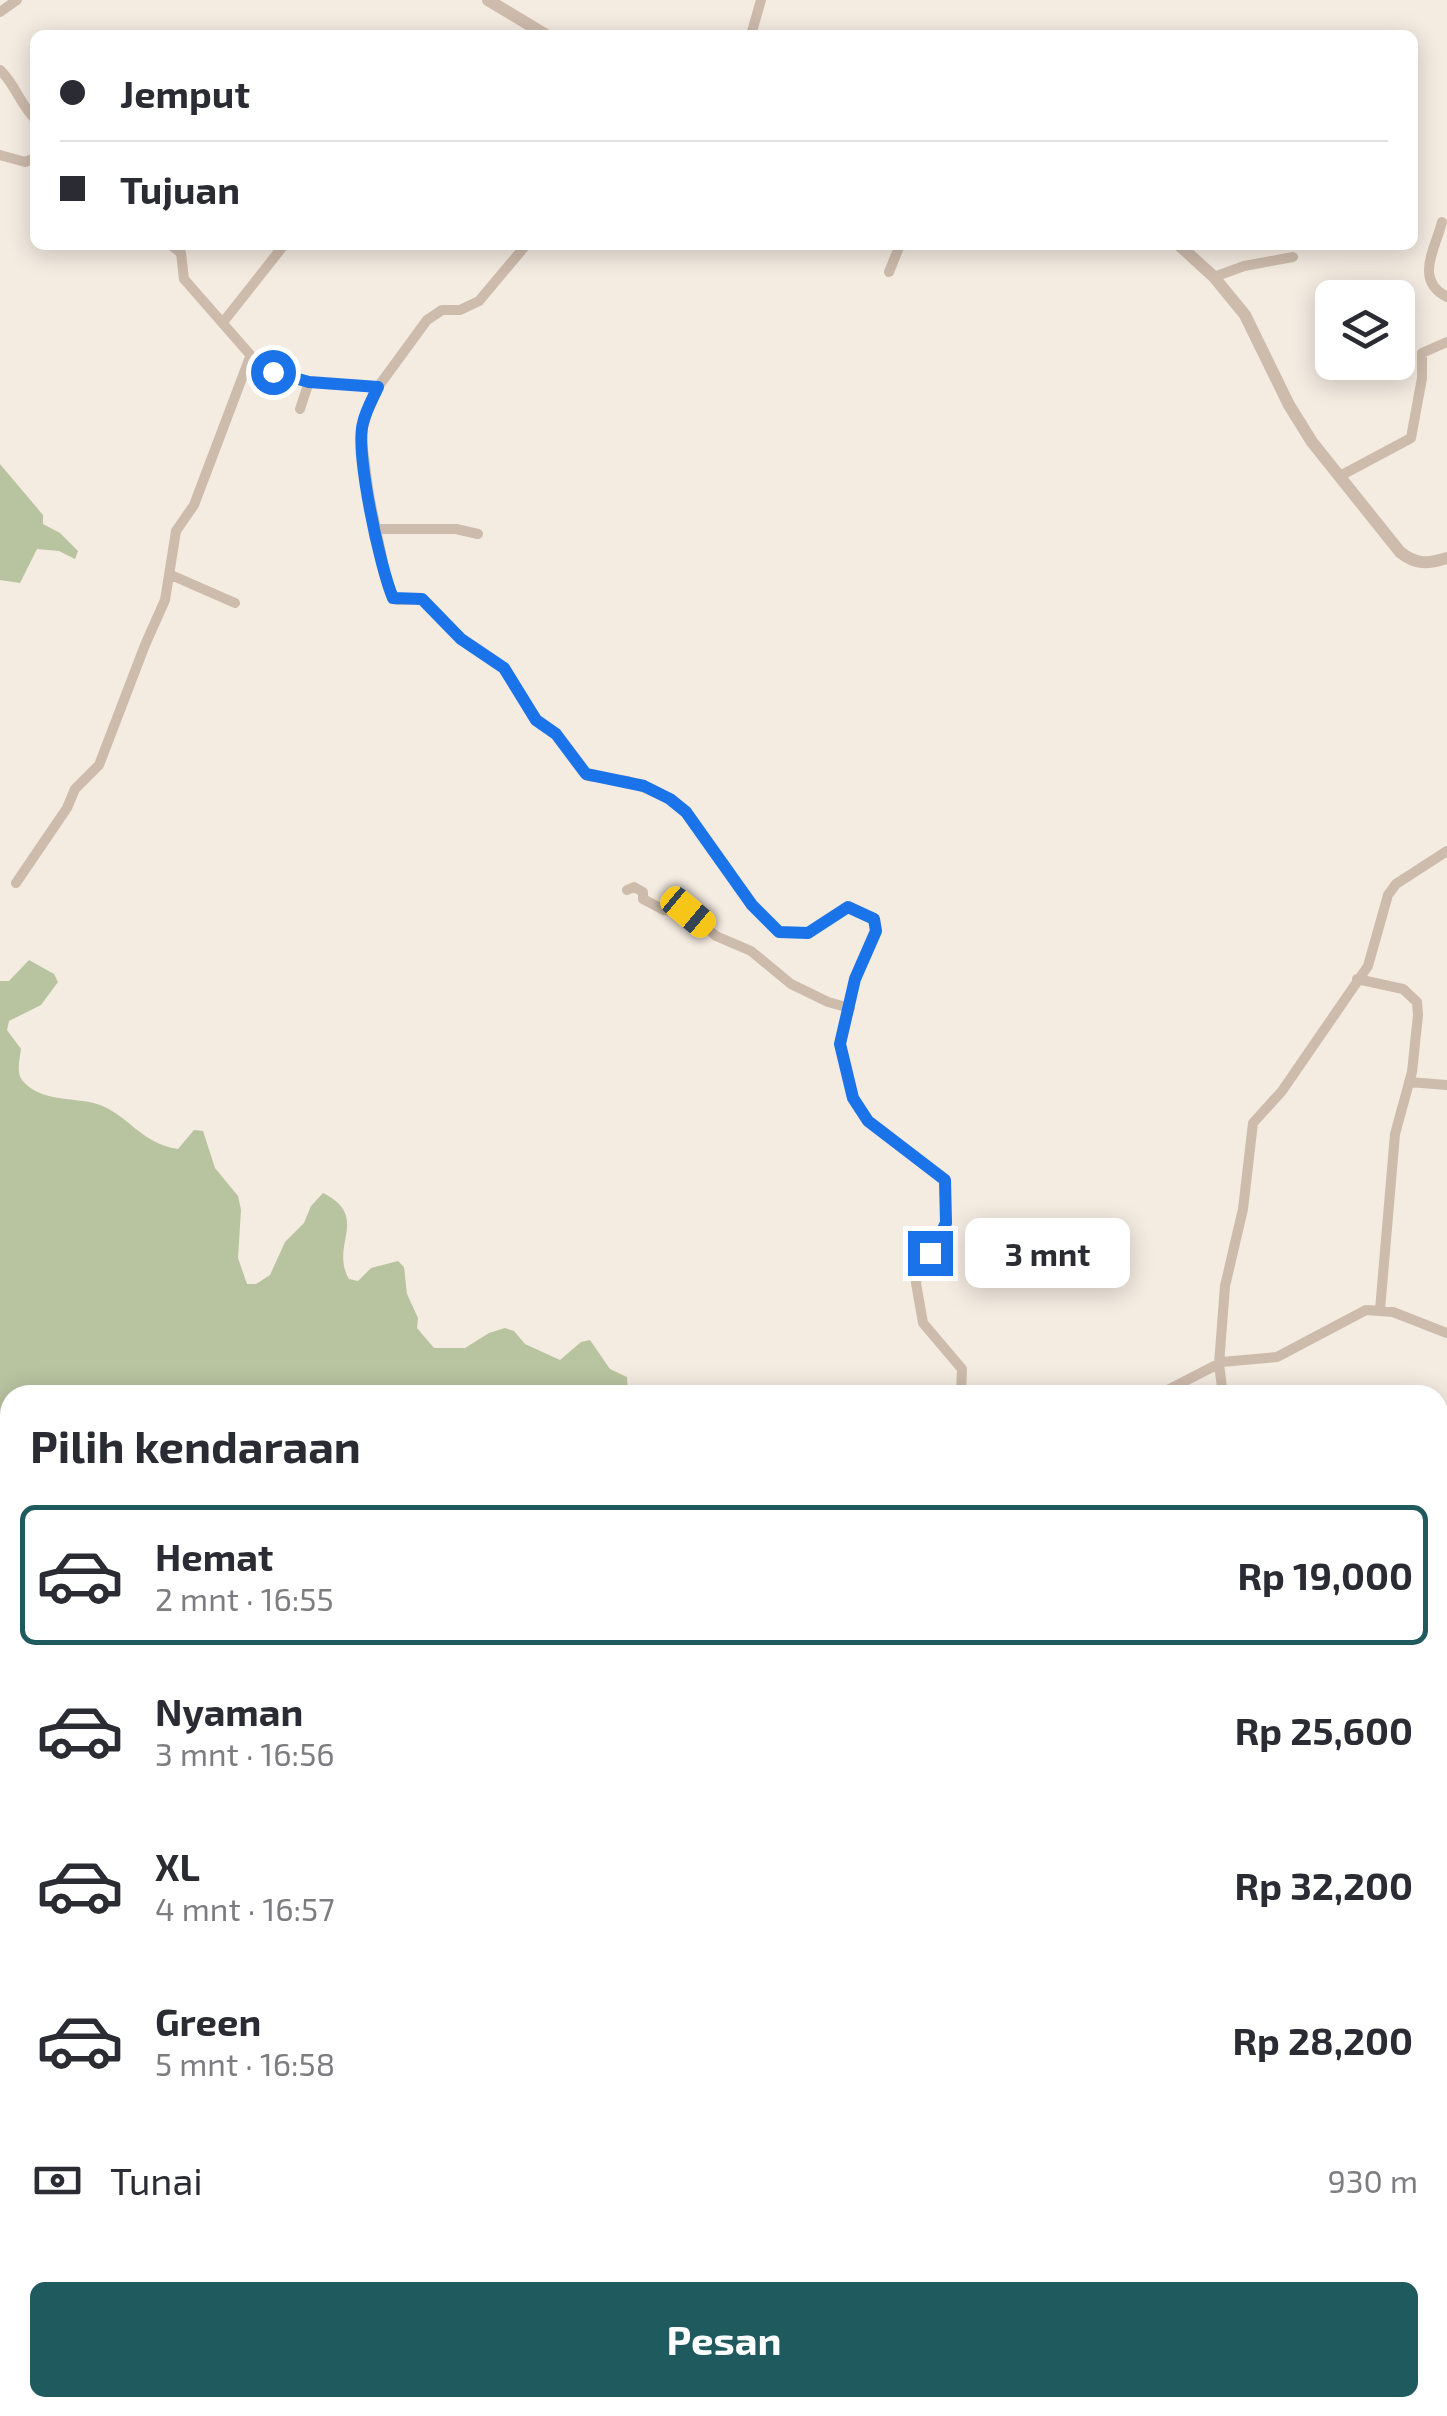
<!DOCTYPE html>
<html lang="id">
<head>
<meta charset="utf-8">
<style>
  :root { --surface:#fff; --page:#f7f7f7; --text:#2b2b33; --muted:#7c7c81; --line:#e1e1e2; --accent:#1f5a5e }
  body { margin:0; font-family:"Exo 2",sans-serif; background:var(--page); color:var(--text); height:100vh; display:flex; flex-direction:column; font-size:38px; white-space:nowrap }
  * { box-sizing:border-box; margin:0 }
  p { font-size:32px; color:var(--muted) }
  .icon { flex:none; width:55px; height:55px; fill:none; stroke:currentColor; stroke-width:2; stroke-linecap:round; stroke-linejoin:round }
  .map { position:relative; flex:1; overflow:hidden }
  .side { position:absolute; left:0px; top:1385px; width:1448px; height:1032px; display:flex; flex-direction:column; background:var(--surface); border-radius:30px 30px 0 0; box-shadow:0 5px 25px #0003 }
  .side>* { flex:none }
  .hud { position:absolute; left:30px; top:30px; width:1388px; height:220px; border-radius:15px; box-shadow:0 5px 25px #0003; display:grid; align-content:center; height:220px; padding:0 30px; background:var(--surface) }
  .tools { position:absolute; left:1315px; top:280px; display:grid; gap:20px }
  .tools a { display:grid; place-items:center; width:100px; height:100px; border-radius:15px; background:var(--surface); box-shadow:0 5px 25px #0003; font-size:50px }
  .end { position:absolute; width:45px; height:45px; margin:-22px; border:12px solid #1a73e8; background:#fff; box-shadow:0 0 0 5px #fff }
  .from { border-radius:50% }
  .bubble { position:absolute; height:70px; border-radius:15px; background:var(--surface); box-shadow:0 5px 25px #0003; font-size:32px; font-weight:700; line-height:70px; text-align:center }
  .car { position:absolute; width:30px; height:60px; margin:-30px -15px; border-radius:12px; box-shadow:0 0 8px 2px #0007; background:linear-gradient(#f5c518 24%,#345 0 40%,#f5c518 0 76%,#345 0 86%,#f5c518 0) }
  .hud b { display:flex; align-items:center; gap:35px; height:95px; font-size:38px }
  .hud b+b { border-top:2px solid var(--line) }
  .hud i { width:25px; height:25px; background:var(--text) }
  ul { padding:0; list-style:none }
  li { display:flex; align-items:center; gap:30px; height:140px; margin:0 20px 15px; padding:0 10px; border:5px solid transparent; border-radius:15px }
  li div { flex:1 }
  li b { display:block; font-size:38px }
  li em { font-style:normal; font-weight:700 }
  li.active { border-color:var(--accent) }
  li>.icon { width:90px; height:90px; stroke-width:1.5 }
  h2 { padding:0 30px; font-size:45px; line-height:120px }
  .pay { display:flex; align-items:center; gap:25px; height:110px; padding:0 30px; font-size:38px }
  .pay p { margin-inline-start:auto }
  .cta { display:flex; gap:20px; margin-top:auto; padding:20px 30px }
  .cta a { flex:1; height:115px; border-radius:15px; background:var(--accent); color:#fff; font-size:40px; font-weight:700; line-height:115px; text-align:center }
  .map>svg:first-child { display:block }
  .green { fill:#b8c4a0 }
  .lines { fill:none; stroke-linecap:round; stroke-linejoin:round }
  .minor { stroke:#cdbbac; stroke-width:10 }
  .tertiary { stroke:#cdbbac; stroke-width:12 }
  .route { stroke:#1a73e8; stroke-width:12 }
</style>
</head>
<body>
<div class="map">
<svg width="1447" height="2416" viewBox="0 0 1447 2416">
  <rect width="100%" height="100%" fill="#f4ebe1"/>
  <path class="green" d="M 0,464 L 43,515 L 43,524 L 60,533 L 78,551 L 75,559 L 59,551 L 37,549 L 20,583 L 0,580 Z
    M 29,960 L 54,974 L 58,982 L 41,1005 L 9,1021 L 7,1030 L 21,1049 C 20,1058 16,1072 22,1080 C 39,1102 74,1097 97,1104 C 128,1114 141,1144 178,1149 L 194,1130 L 203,1131 L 215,1168 L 238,1196 L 241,1210 L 238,1258 L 247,1284 L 256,1284 L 270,1275 L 285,1242 L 304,1223 L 311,1206 L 323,1193 C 371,1217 329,1245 349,1279 L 358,1281 L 371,1268 L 398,1261 L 404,1267 L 407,1294 L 418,1318 L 417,1328 L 434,1348 L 465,1348 L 489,1333 L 505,1328 L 514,1331 L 525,1344 L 560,1360 L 581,1342 L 590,1340 L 610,1369 L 627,1377 L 628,1395 L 10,1395 L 10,1461 L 0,1458 L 0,981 L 9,981 Z
    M 0,1770 L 10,1770 L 10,1962 L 0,1942 Z
    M 0,2153 L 10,2162 L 10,2408 L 177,2408 L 182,2416 L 0,2416 Z
    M 431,2408 L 554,2408 L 557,2416 L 403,2416 Z"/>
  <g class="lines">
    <path class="minor" d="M 0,12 L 17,0
      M 751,35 L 761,0
      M 0,70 C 15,84 20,104 35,119
      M 0,155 L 25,162 L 35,158
      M 1442,222 C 1435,250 1414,280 1447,297
      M 171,245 L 181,253 L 184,279 L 260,366 L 309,382 L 378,387
      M 526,245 L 479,301 L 460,310 L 442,310 L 427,320 L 378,387 L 368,409 L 361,435 L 369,495 L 388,587 L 396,600 L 422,599 L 461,639 L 504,668 L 537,720 L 556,734 L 588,776 L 628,781 L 670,799 L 686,812 L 752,905 L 779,932 L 808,933 L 848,907 L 874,919 L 876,931 L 855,979 L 840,1044 L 853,1097 L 868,1121 L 945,1180 L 946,1223 L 918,1272 L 916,1283 L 923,1323 L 962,1369 L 961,1395
      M 889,272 L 900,245
      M 1214,277 L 1244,266 L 1293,257
      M 224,321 L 284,245
      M 300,409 L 309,382
      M 1340,476 L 1411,438 L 1422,378 L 1422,353 L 1447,342
      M 375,529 L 456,529 L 478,534
      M 171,575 L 235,603
      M 16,883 L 67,808 L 75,789 L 99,765 L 145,645 L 165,600 L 176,531 L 194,505 L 250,357
      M 627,890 L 634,887 L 643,892 L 643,899 L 664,910 L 688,912 L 716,936 L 751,951 L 791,984 L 828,1002 L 850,1008
      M 1357,979 L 1403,989 L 1417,1002 L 1418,1015 L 1412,1072 L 1395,1134 L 1380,1310
      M 1409,1082 L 1447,1085
      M 1158,1395 L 1222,1362 L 1277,1357 L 1366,1310 L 1393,1312 L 1447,1333
      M 1223,1395 L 1219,1364 L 1225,1286 L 1243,1209 L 1253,1123 L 1282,1091 L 1368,966 L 1388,895 L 1396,884 L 1447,851"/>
    <path class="tertiary" d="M 488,0 L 546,35
      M 1179,245 L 1214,277 L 1245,315 L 1289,405 L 1312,442 L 1400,552 C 1416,565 1428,564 1447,558"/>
  </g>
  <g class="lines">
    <path class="route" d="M 273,372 L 309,382 L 378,387 C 373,398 366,410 363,423 C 355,452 380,568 393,598 L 422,599 L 461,639 L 504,668 L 536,720 L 556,734 L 586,774 L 644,786 L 670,799 L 686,812 L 752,905 L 779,932 L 808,933 L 848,907 L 874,919 L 876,931 L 855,979 L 840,1044 L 853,1098 L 868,1121 L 945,1180 L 946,1223 L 930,1253"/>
  </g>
</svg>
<div class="tools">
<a><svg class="icon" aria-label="layers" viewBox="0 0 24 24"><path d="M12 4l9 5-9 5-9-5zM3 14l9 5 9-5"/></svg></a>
</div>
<i class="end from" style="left:273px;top:372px"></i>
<i class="end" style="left:930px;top:1253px"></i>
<div class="bubble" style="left:965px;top:1218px;width:165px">3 mnt</div>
<i class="car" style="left:688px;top:912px;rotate:130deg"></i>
<div class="hud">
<b><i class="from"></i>Jemput</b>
<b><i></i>Tujuan</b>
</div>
<section class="side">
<h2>Pilih kendaraan</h2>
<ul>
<li class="active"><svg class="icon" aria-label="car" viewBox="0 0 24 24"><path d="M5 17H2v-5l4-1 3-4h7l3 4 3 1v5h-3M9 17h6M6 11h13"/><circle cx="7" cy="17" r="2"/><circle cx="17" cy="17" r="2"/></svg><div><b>Hemat</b><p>2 mnt · 16:55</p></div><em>Rp 19,000</em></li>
<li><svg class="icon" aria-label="car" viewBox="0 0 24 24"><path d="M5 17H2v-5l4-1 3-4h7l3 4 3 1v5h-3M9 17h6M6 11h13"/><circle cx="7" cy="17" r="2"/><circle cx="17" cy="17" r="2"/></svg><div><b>Nyaman</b><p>3 mnt · 16:56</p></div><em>Rp 25,600</em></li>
<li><svg class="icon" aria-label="car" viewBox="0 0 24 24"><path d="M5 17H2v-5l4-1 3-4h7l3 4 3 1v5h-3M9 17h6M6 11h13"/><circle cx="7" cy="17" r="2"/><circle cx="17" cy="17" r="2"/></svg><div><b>XL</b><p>4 mnt · 16:57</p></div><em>Rp 32,200</em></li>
<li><svg class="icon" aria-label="car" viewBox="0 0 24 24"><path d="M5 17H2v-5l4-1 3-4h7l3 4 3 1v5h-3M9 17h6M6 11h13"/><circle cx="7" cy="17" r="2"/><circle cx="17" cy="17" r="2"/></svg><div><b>Green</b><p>5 mnt · 16:58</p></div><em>Rp 28,200</em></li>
</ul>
<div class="pay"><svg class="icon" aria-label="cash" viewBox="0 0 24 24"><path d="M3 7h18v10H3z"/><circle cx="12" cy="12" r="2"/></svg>Tunai<p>930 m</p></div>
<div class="cta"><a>Pesan</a></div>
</section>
</div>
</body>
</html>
